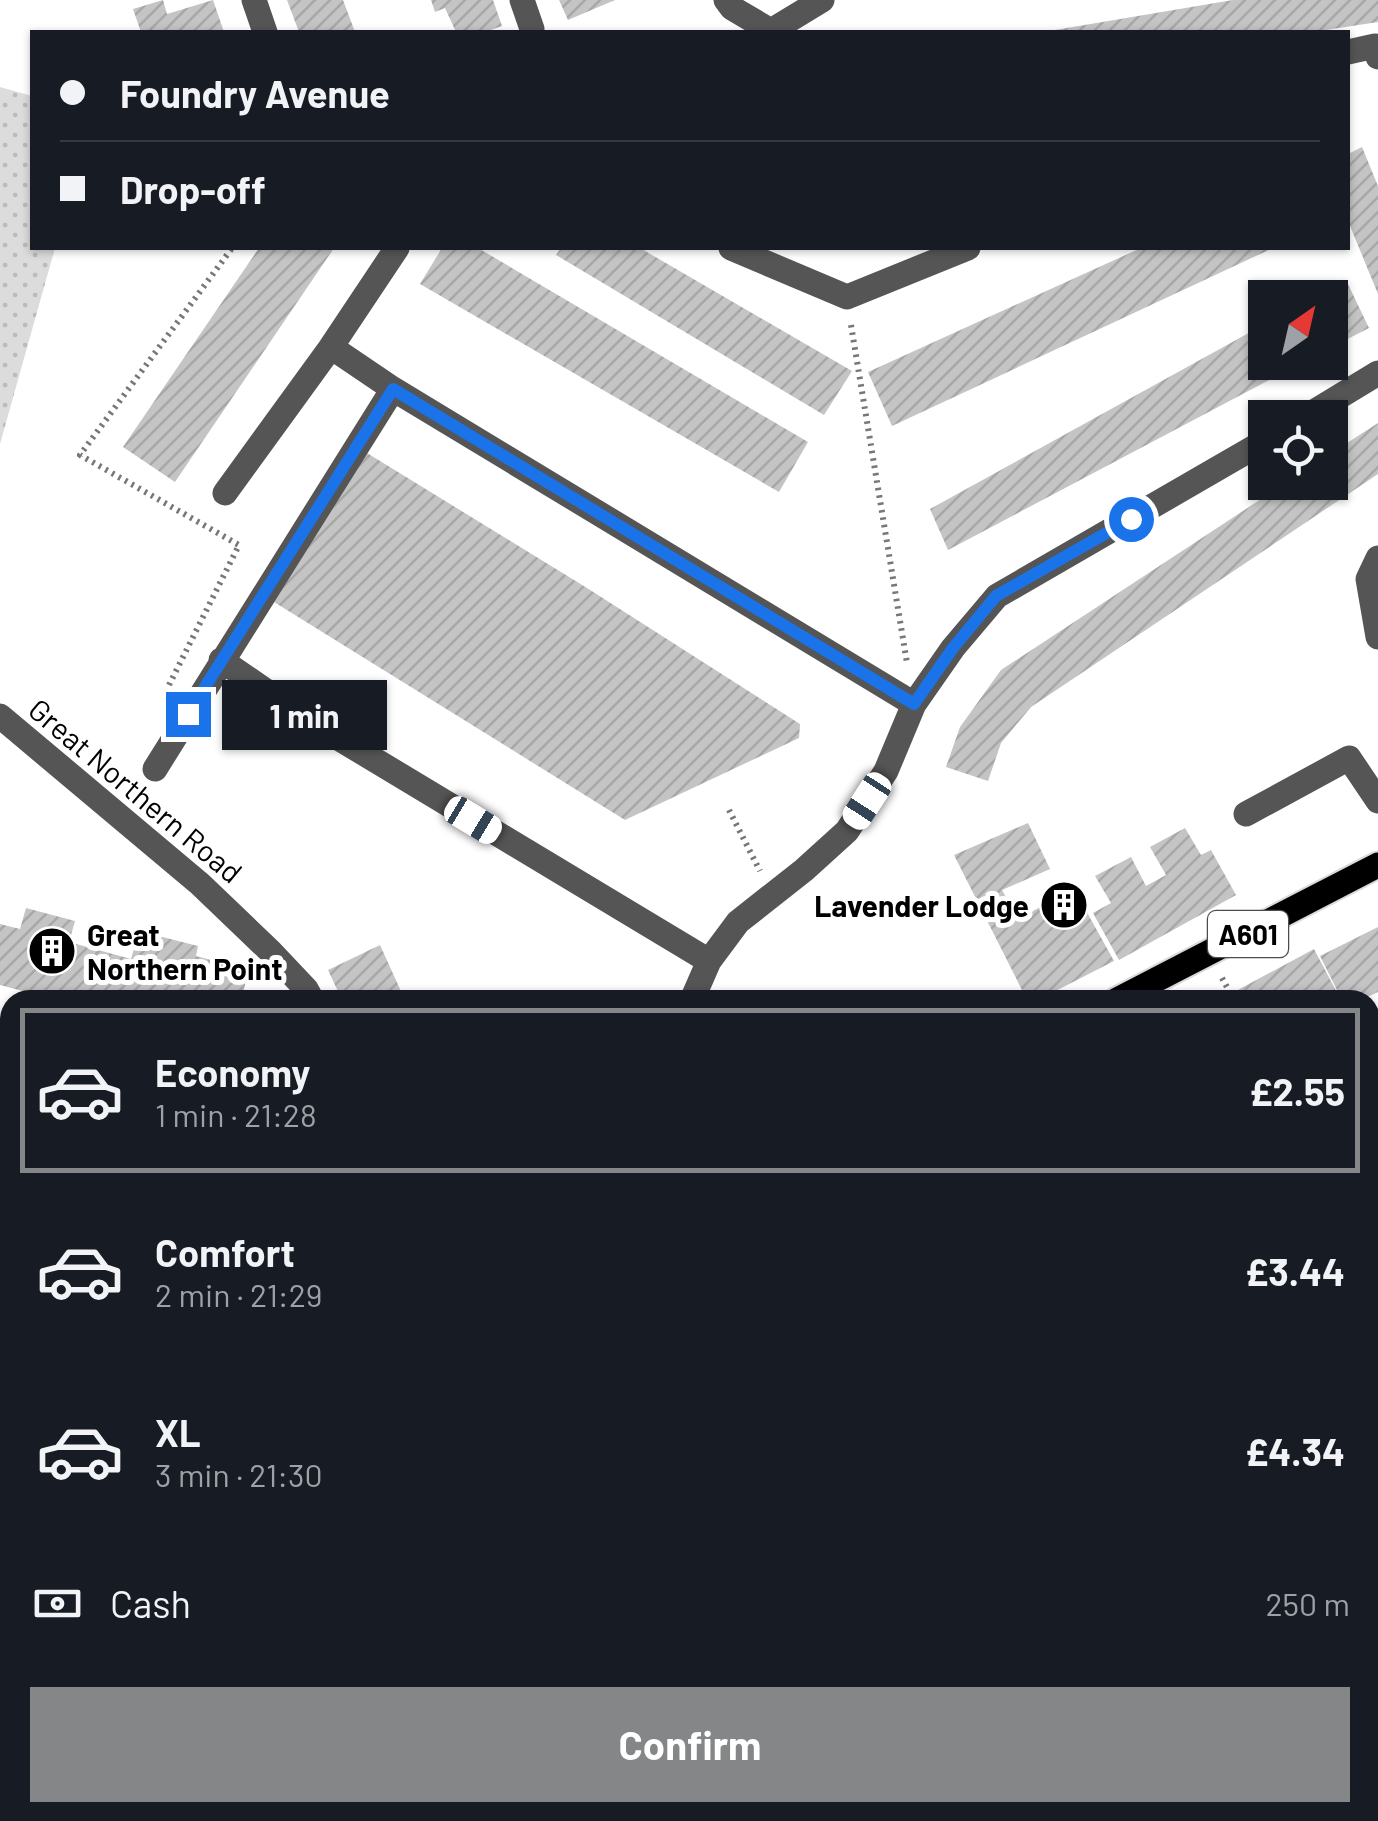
<!DOCTYPE html>
<html lang="en">
<head>
<meta charset="utf-8">
<style>
  :root { --surface:#171b24; --page:#242831; --text:#f1f3f6; --muted:#9ea1a6; --line:#363941; --accent:#858687 }
  body { margin:0; font-family:Barlow,sans-serif; background:var(--page); color:var(--text); height:100vh; display:flex; flex-direction:column; font-size:38px; white-space:nowrap }
  * { box-sizing:border-box; margin:0 }
  p { font-size:32px; color:var(--muted) }
  .icon { flex:none; width:55px; height:55px; fill:none; stroke:currentColor; stroke-width:2; stroke-linecap:round; stroke-linejoin:round }
  .map { position:relative; flex:1; overflow:hidden }
  .drawer { position:absolute; left:0px; top:990px; width:1380px; height:832px; display:flex; flex-direction:column; background:var(--surface); border-radius:30px 30px 0 0; box-shadow:0 2px 8px #0004 }
  .drawer>* { flex:none }
  .banner { position:absolute; left:30px; top:30px; width:1320px; height:220px; border-radius:0px; box-shadow:0 2px 8px #0004; display:grid; align-content:center; height:220px; padding:0 30px; background:var(--surface) }
  .needle { width:65px; rotate:34deg }
  .tools { position:absolute; left:1248px; top:280px; display:grid; gap:20px }
  .tools a { display:grid; place-items:center; width:100px; height:100px; border-radius:0px; background:var(--surface); box-shadow:0 2px 8px #0004; font-size:50px }
  .end { position:absolute; width:45px; height:45px; margin:-22px; border:12px solid #1a73e8; background:#fff; box-shadow:0 0 0 5px #fff }
  .from { border-radius:50% }
  .bubble { position:absolute; height:70px; border-radius:0px; background:var(--surface); box-shadow:0 2px 8px #0004; font-size:32px; font-weight:700; line-height:70px; text-align:center }
  .car { position:absolute; width:30px; height:60px; margin:-30px -15px; border-radius:12px; box-shadow:0 0 8px 2px #0007; background:linear-gradient(#fff 24%,#345 0 40%,#fff 0 76%,#345 0 86%,#fff 0) }
  .banner b { display:flex; align-items:center; gap:35px; height:95px; font-size:38px }
  .banner b+b { border-top:2px solid var(--line) }
  .banner i { width:25px; height:25px; background:var(--text) }
  ul { padding:18px 0 0; list-style:none }
  li { display:flex; align-items:center; gap:30px; height:165px; margin:0 20px 15px; padding:0 10px; border:5px solid transparent; border-radius:0px }
  li div { flex:1 }
  li b { display:block; font-size:38px }
  li em { font-style:normal; font-weight:700 }
  li.on { border-color:var(--accent) }
  li>.icon { width:90px; height:90px; stroke-width:1.5 }
  .pay { display:flex; align-items:center; gap:25px; height:110px; padding:0 30px; font-size:38px }
  .pay p { margin-inline-start:auto }
  .primary-button { display:flex; gap:20px; margin-top:auto; padding:20px 30px }
  .primary-button a { flex:1; height:115px; border-radius:0px; background:var(--accent); color:#fff; font-size:40px; font-weight:700; line-height:115px; text-align:center }
  .map>svg:first-child { display:block }
  .grass { fill:url(#grass-dots) }
  .building { fill:url(#building-hatch) }
  .lines { fill:none; stroke-linecap:round; stroke-linejoin:round }
  .major-casing { stroke:#dbdbdb; stroke-width:29 }
  .path { stroke:#777; stroke-width:6; stroke-dasharray:2.5 5; stroke-linecap:butt }
  .minor { stroke:#555; stroke-width:25 }
  .major { stroke:#000; stroke-width:25 }
  .route { stroke:#1a73e8; stroke-width:12 }
  .labels { text-anchor:middle; dominant-baseline:central; stroke-width:10; stroke-linejoin:round; paint-order:stroke }
  .shield { fill:#fff; stroke:#4c4c4c; stroke-width:2.5 }
  .shield-label { font-size:28px; font-weight:bold; fill:#000 }
  .street-label { font-size:30px; fill:#000; stroke:#fff }
  .poi-label { font-size:30px; font-weight:bold; fill:#000; stroke:#fff; text-anchor:end }
</style>
</head>
<body>
<div class="map">
<svg width="1378" height="1821" viewBox="0 0 1378 1821">
  <defs>
    <pattern id="grass-dots" width="8" height="8" patternUnits="userSpaceOnUse" patternTransform="scale(2.5)"><rect width="8" height="8" fill="#dcdcdc"/><path d="M2 2h.1M6 6h.1" fill="none" stroke="#bbb" stroke-width="1.8" stroke-linecap="round"/></pattern>
    <pattern id="building-hatch" width="6" height="6" patternUnits="userSpaceOnUse" patternTransform="scale(2.5)"><rect width="6" height="6" fill="#c4c4c4"/><path d="M-1 1l2-2M0 6l6-6M5 7l2-2" fill="none" stroke="#a7a7a7"/></pattern>
  </defs>
  <rect width="100%" height="100%" fill="#fff"/>
  <path class="grass" d="M 0,87 L 32,96 L 32,248 L 55,248 L 0,444 Z"/>
  <path class="building" d="M 163,0 L 167,14 L 213,0 L 224,32 L 141,32 L 133,9 Z
    M 287,0 L 343,0 L 355,32 L 299,32 Z
    M 431,0 L 493,0 L 502,26 L 485,32 L 456,32 L 445,8 L 435,12 Z
    M 559,0 L 615,0 L 568,20 Z
    M 1233,0 L 1378,0 L 1378,22 L 1313,32 L 1043,32 Z
    M 1362,147 L 1378,186 L 1378,294 L 1348,221 L 1348,154 Z
    M 259,248 L 334,248 L 175,482 L 123,447 Z
    M 442,248 L 478,248 L 808,442 L 779,492 L 420,284 Z
    M 561,248 L 640,248 L 852,371 L 824,415 L 556,255 Z
    M 1141,248 L 1273,248 L 892,426 L 868,372 Z
    M 1346,280 L 1369,328 L 1330,348 L 1330,298 L 1314,298 Z
    M 1265,324 L 1265,362 L 1303,362 L 948,550 L 930,509 Z
    M 1378,423 L 1378,474 L 1031,707 L 1001,743 L 988,781 L 946,767 L 960,727 L 1001,670 L 1287,482 L 1330,482 L 1330,454 Z
    M 367,453 L 587,588 L 800,724 L 799,738 L 625,820 L 274,602 Z
    M 1028,823 L 1050,869 L 1002,890 L 1018,919 L 1074,889 L 1114,961 L 1038,1000 L 1027,1000 L 954,855 Z
    M 1185,828 L 1201,855 L 1211,850 L 1236,895 L 1119,960 L 1093,913 L 1111,903 L 1095,876 L 1131,857 L 1146,886 L 1166,875 L 1150,847 Z
    M 26,908 L 75,921 L 69,942 L 131,959 L 139,931 L 198,946 L 196,956 L 249,970 L 241,1000 L 57,1000 L 0,985 L 0,924 L 20,929 Z
    M 1378,927 L 1378,992 L 1361,1000 L 1342,1000 L 1320,956 Z
    M 380,945 L 405,1000 L 342,1000 L 328,970 Z
    M 1314,949 L 1341,1000 L 1325,1000 L 1323,996 L 1314,1000 L 1241,1000 L 1236,991 Z
    M 1378,1053 L 1378,1176 L 1370,1179 L 1370,1056 Z
    M 1,1191 L 10,1193 L 10,1263 L 0,1261 Z
    M 1370,1349 L 1378,1351 L 1378,1421 L 1370,1419 Z
    M 1370,1502 L 1378,1504 L 1378,1549 L 1370,1548 Z
    M 0,1640 L 10,1644 L 10,1737 L 0,1733 Z
    M 1378,1672 L 1378,1778 L 1370,1780 L 1370,1674 Z
    M 0,1786 L 10,1789 L 10,1812 L 74,1812 L 96,1821 L 0,1821 Z
    M 237,1812 L 356,1812 L 353,1821 L 260,1821 Z
    M 607,1812 L 641,1812 L 638,1821 L 604,1821 Z
    M 997,1812 L 1115,1812 L 1113,1821 L 995,1821 Z
    M 1238,1812 L 1300,1812 L 1284,1821 L 1224,1821 Z"/>
  <g class="lines">
    <g class="major-casing">
      <path id="major" d="M 1117,1000 L 1378,865
        M 0,1107 L 10,1110
        M 843,1812 L 844,1821"/>
    </g>
    <path class="path" d="M 851,325 L 907,663
      M 169,685 L 239,545 L 80,455 L 232,248
      M 729,810 L 760,871
      M 1222,978 L 1234,1000
      M 774,1812 L 775,1821
      M 893,1812 L 895,1821"/>
    <path class="minor" d="M 254,0 L 265,32
      M 522,0 L 532,29
      M 726,0 L 732,8 L 771,31 L 822,0
      M 1348,52 L 1375,46 L 1378,57
      M 397,248 L 331,347 L 393,389 L 914,704
      M 731,248 L 847,297 L 968,248
      M 1304,418 L 1378,373
      M 225,493 L 331,347
      M 1378,558 L 1368,579 L 1378,637
      M 221,660 L 305,718 L 709,961
      M 0,716 L 200,884 L 271,952 L 306,989 L 312,1000
      M 155,769 L 393,389
      M 1246,814 L 1349,758 L 1378,801
      M 692,1000 L 709,961 L 738,922 L 804,870 L 847,831 L 886,771 L 914,704 L 953,648 L 997,596 L 1265,441
      M 1370,1452 L 1378,1454
      M 0,1538 L 10,1546
      M 1375,1582 L 1378,1583
      M 0,1766 L 10,1770
      M 126,1812 L 149,1821
      M 578,1821 L 580,1812
      M 1154,1821 L 1156,1812
      M 1358,1821 L 1378,1816"/>
    <use href="#major" class="major"/>
  </g>
  <g class="lines">
    <path class="route" d="M 188,714 L 393,389 L 914,704 L 953,648 L 996,596 L 1131,519"/>
  </g>
  <defs>
    <g id="building-disc" transform="scale(2.5)"><circle r="9.5" fill="#000" stroke="#fff"/><path d="M-4-6H4V6H1V3H-1V6H-4ZM-2.5-4.3h1.7v1.8h-1.7ZM.8-4.3h1.7v1.8H.8ZM-2.5-1h1.7V.8h-1.7ZM.8-1h1.7V.8H.8Z" fill="#fff"/></g>
  </defs>
  <g fill-rule="evenodd">
    <use href="#building-disc" x="1064" y="905"/>
    <use href="#building-disc" x="52" y="951"/>
  </g>
  <g class="labels">
    <rect class="shield" x="1208" y="911" width="80" height="46" rx="8"/>
    <g class="shield-label">
      <text x="1248" y="934">A601</text>
    </g>
    <g class="street-label">
      <text transform="translate(136 790) rotate(40)">Great Northern Road</text>
    </g>
    <g class="poi-label">
      <text x="1029" y="905">Lavender Lodge</text>
      <text x="87" y="934" text-anchor="start">Great<tspan x="87" dy="34">Northern Point</tspan></text>
    </g>
  </g>
</svg>
<div class="tools">
<a><svg class="needle" viewBox="-14 -14 28 28"><path d="M0-13l5 13h-10z" fill="#e53935"/><path d="M0 13l5-13h-10z" fill="#9ea1a6"/></svg></a>
<a><svg class="icon" aria-label="locate" viewBox="0 0 24 24"><circle cx="12" cy="12" r="6"/><path d="M12 2v4M12 18v4M2 12h4M18 12h4"/></svg></a>
</div>
<i class="end from" style="left:1131px;top:519px"></i>
<i class="end" style="left:188px;top:714px"></i>
<div class="bubble" style="left:222px;top:680px;width:165px">1 min</div>
<i class="car" style="left:867px;top:801px;rotate:213deg"></i>
<i class="car" style="left:473px;top:820px;rotate:121deg"></i>
<div class="banner">
<b><i class="from"></i>Foundry Avenue</b>
<b><i></i>Drop-off</b>
</div>
<section class="drawer">
<ul>
<li class="on"><svg class="icon" aria-label="car" viewBox="0 0 24 24"><path d="M5 17H2v-5l4-1 3-4h7l3 4 3 1v5h-3M9 17h6M6 11h13"/><circle cx="7" cy="17" r="2"/><circle cx="17" cy="17" r="2"/></svg><div><b>Economy</b><p>1 min · 21:28</p></div><em>£2.55</em></li>
<li><svg class="icon" aria-label="car" viewBox="0 0 24 24"><path d="M5 17H2v-5l4-1 3-4h7l3 4 3 1v5h-3M9 17h6M6 11h13"/><circle cx="7" cy="17" r="2"/><circle cx="17" cy="17" r="2"/></svg><div><b>Comfort</b><p>2 min · 21:29</p></div><em>£3.44</em></li>
<li><svg class="icon" aria-label="car" viewBox="0 0 24 24"><path d="M5 17H2v-5l4-1 3-4h7l3 4 3 1v5h-3M9 17h6M6 11h13"/><circle cx="7" cy="17" r="2"/><circle cx="17" cy="17" r="2"/></svg><div><b>XL</b><p>3 min · 21:30</p></div><em>£4.34</em></li>
</ul>
<div class="pay"><svg class="icon" aria-label="cash" viewBox="0 0 24 24"><path d="M3 7h18v10H3z"/><circle cx="12" cy="12" r="2"/></svg>Cash<p>250 m</p></div>
<div class="primary-button"><a>Confirm</a></div>
</section>
</div>
</body>
</html>
